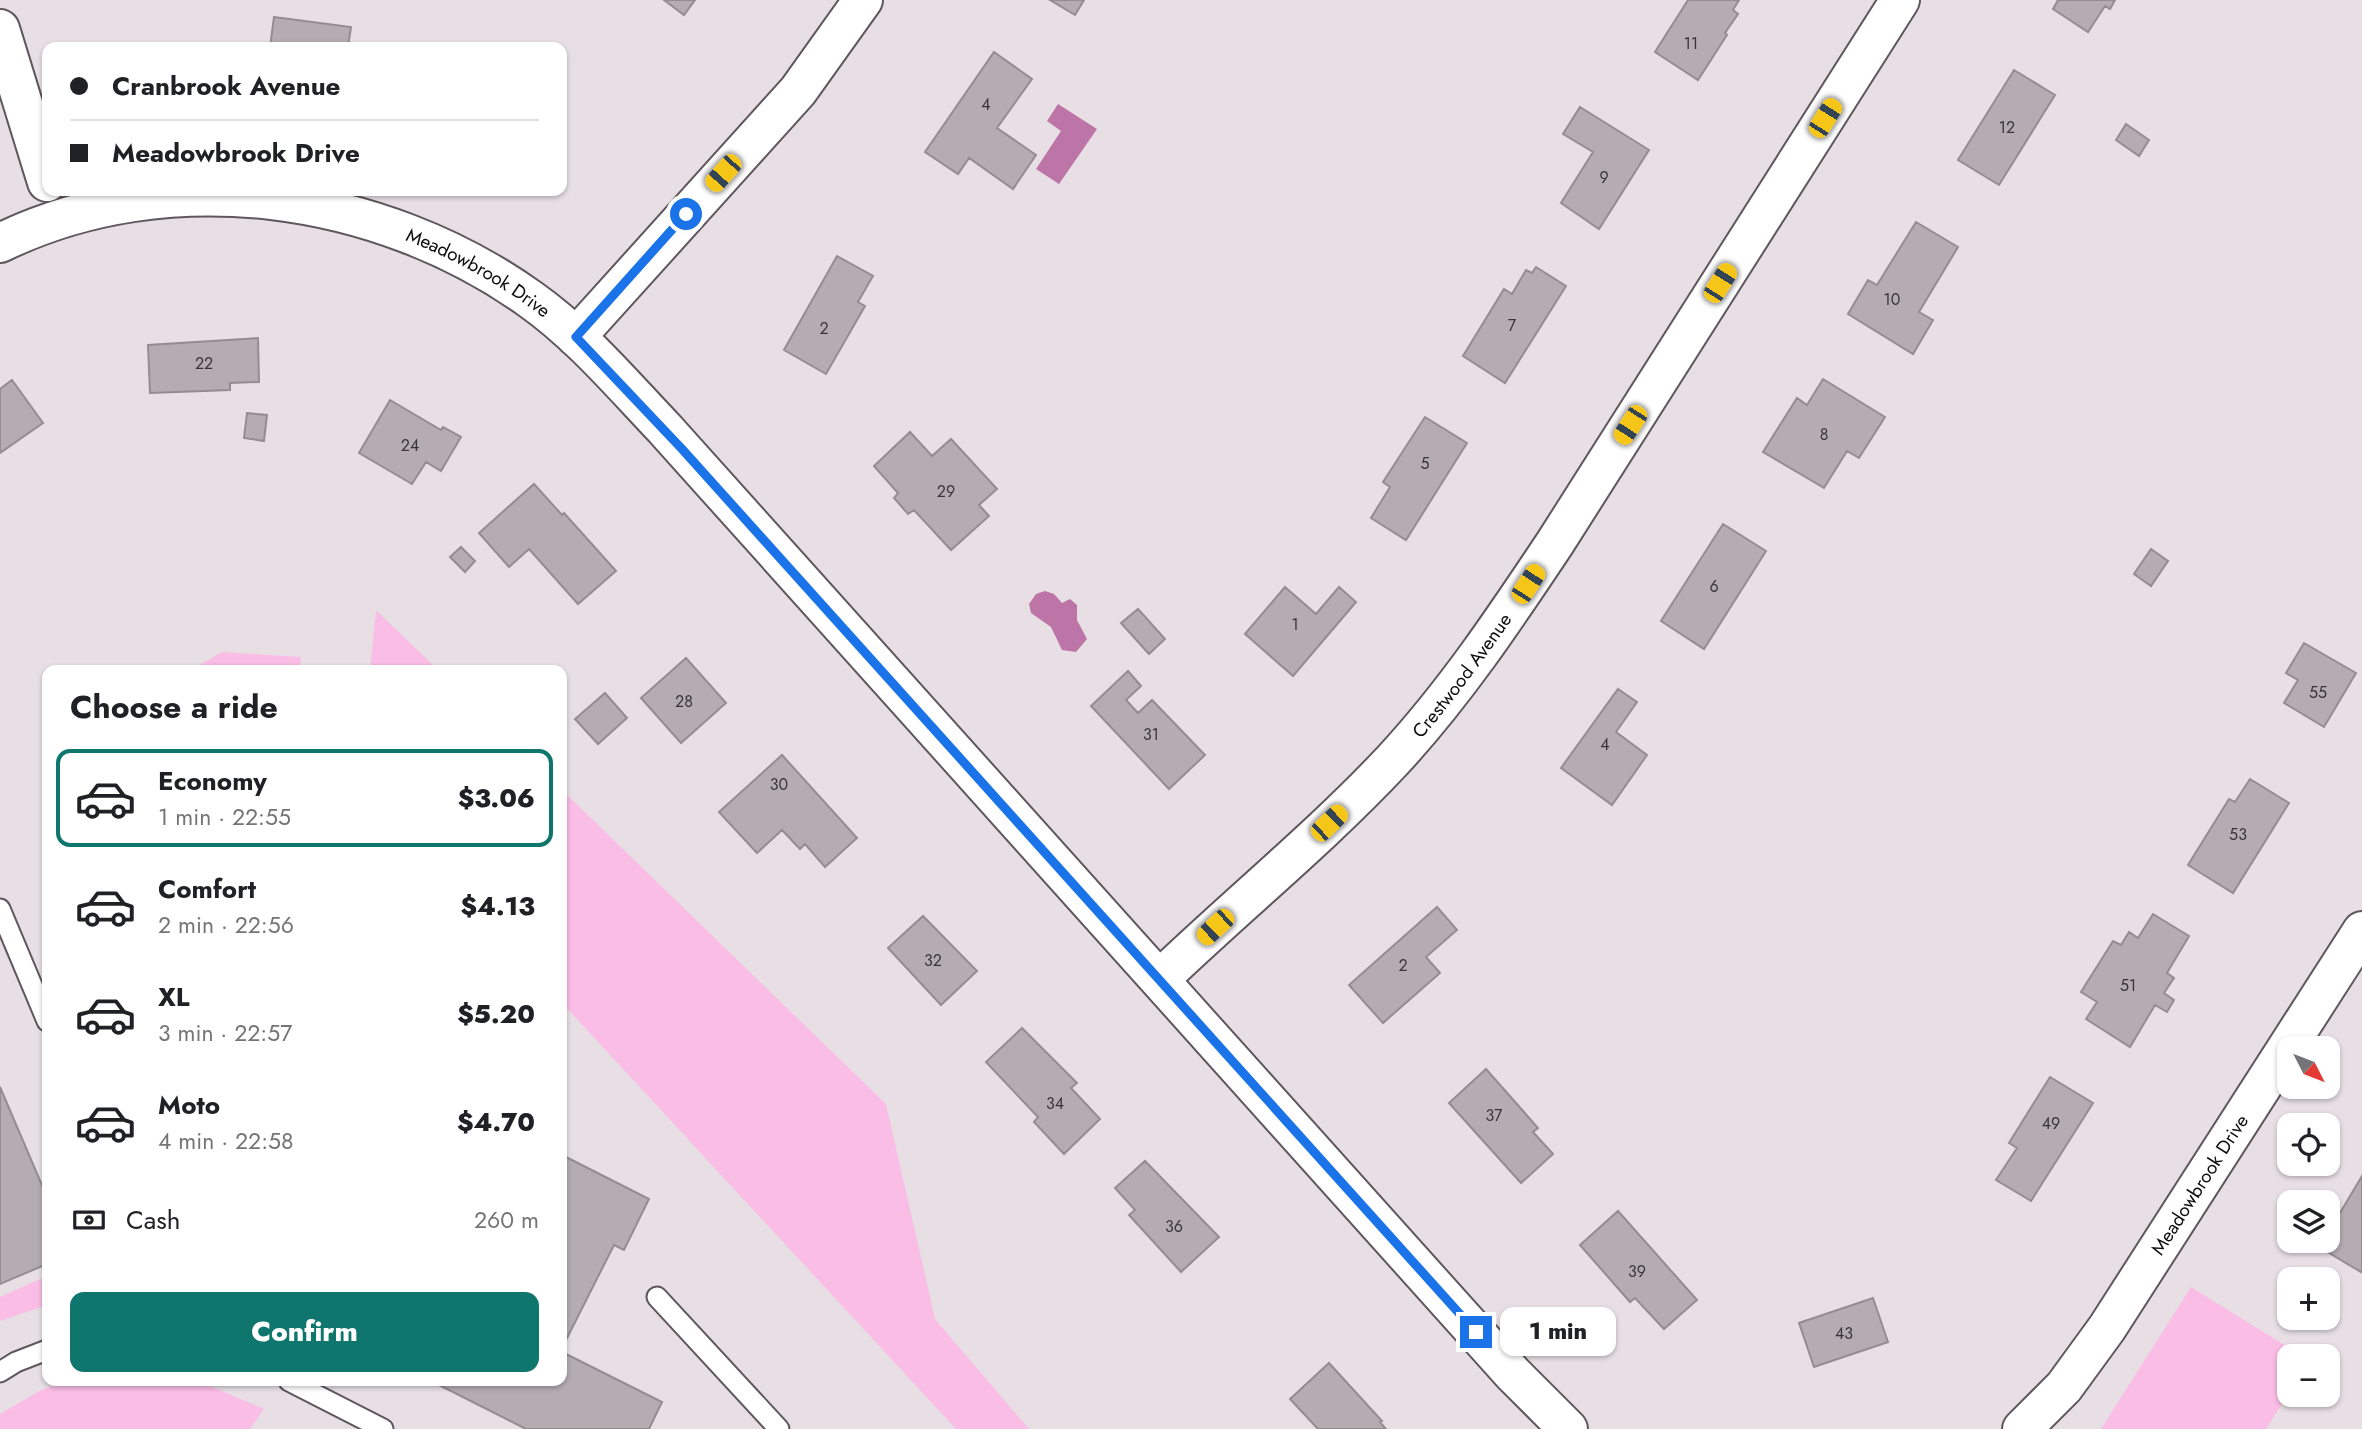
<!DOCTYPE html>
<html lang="en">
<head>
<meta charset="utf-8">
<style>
  :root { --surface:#fff; --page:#f2f2f2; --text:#202124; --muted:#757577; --line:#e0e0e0; --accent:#0f766e }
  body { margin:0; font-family:Jost,sans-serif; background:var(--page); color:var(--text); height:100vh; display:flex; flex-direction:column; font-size:26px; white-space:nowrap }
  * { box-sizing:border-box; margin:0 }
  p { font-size:23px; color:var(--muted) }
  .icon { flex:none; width:38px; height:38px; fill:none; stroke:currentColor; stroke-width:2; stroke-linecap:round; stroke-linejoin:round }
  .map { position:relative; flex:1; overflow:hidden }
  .sheet { position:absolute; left:42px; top:665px; width:525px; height:721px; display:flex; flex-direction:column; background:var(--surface); border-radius:14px; box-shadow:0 2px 5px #0004 }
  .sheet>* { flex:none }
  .hud { position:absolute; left:42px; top:42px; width:525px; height:154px; border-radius:14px; box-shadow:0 2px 5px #0004; display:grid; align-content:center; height:154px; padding:0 28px; background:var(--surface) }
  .needle { width:46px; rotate:132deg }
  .buttons { position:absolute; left:2277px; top:1036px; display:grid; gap:14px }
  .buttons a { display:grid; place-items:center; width:63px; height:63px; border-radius:14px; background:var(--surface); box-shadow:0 2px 5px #0004; font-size:35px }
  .end { position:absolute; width:32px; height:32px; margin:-16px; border:9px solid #1a73e8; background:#fff; box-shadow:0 0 0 4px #fff }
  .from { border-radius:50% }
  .bubble { position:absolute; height:49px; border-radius:14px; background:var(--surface); box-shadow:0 2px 5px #0004; font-size:23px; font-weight:800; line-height:49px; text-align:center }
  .car { position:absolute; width:21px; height:42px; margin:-21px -10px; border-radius:9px; box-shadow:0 0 5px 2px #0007; background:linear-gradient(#f5c518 24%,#345 0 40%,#f5c518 0 76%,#345 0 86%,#f5c518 0) }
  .hud b { display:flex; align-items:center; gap:24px; height:66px; font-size:26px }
  .hud b+b { border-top:2px solid var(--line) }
  .hud i { width:18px; height:18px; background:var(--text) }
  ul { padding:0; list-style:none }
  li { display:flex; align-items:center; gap:21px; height:98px; margin:0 14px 10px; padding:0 14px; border:4px solid transparent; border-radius:14px }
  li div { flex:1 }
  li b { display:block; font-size:26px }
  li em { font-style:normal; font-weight:800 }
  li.selected { border-color:var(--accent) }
  li>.icon { width:63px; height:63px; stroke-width:1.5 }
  h2 { padding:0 28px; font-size:32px; line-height:84px }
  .pay { display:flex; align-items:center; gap:18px; height:77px; padding:0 28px; font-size:26px }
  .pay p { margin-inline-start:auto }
  .cta { display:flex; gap:14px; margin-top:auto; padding:14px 28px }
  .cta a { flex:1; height:80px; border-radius:14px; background:var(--accent); color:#fff; font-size:28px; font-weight:800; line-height:80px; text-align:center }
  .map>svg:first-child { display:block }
  .green { fill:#fabde6 }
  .water { fill:#bd74a6 }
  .building { fill:#b4acb1; stroke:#948c91; stroke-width:2 }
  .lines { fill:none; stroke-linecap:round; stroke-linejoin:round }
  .service-casing { stroke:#5e575b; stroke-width:23 }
  .minor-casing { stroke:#5e575b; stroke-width:42 }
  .service { stroke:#fff; stroke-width:19 }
  .minor { stroke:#fff; stroke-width:38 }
  .route { stroke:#1a73e8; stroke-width:9 }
  .labels { text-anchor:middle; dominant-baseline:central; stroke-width:6; stroke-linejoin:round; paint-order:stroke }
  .number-label { font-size:16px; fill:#383537 }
  .street-label { font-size:19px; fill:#0f0d0e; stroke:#e7dfe4 }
</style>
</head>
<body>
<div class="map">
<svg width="2362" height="1429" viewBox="0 0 2362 1429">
  <rect width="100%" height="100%" fill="#e7dfe4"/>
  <path class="green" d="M 376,610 L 438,670 L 370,670 Z
    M 222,652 L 301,657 L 300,670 L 191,670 Z
    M 562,790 L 886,1104 L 935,1319 L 1029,1429 L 956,1429 L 562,1003 Z
    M 47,1276 L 47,1305 L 0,1321 L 0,1297 Z
    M 2191,1287 L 2302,1356 L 2289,1356 L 2289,1393 L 2266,1429 L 2101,1429 Z
    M 69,1381 L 198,1381 L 264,1409 L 250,1429 L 0,1429 L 0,1414 L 41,1390 Z"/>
  <path class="water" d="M 1058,104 L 1097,129 L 1059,184 L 1036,169 L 1061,131 L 1047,121 Z
    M 1045,591 L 1054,594 L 1062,603 L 1070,599 L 1077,605 L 1077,620 L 1087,639 L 1076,652 L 1062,650 L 1051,627 L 1031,613 L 1029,604 L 1036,594 Z"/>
  <path class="building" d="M 664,0 L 695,0 L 684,15 Z
    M 1050,0 L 1084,0 L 1075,15 Z
    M 1688,0 L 1739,0 L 1733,10 L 1738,14 L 1725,33 L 1727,35 L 1698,80 L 1655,52 Z
    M 2058,0 L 2115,0 L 2110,9 L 2105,6 L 2088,32 L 2053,9 Z
    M 274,17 L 351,27 L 348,47 L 270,47 Z
    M 994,52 L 1032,79 L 997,128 L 1036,155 L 1013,189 L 969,158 L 958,174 L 925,152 Z
    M 2014,70 L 2055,95 L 1999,185 L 1958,160 Z
    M 1580,107 L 1649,150 L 1599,229 L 1561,203 L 1593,152 L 1563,134 Z
    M 2126,124 L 2149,140 L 2139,156 L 2116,140 Z
    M 1916,222 L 1958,247 L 1919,312 L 1933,320 L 1913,354 L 1848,314 L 1868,280 L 1877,285 Z
    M 837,256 L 873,276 L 858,302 L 865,306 L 826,374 L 784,350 Z
    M 1536,267 L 1566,286 L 1505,383 L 1463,356 L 1504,289 L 1512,294 L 1526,270 L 1532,273 Z
    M 258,338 L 259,382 L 230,383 L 230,390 L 150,393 L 148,345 Z
    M 1823,379 L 1885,417 L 1859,458 L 1847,451 L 1824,488 L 1763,452 L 1797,398 L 1807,405 Z
    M 12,380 L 43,423 L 0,453 L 0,389 Z
    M 390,400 L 441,430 L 443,427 L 461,437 L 441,471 L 426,462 L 412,484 L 359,453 Z
    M 247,413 L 267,415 L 264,441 L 244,438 Z
    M 1425,417 L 1467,443 L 1406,540 L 1371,518 L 1390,487 L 1383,482 Z
    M 910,432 L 932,456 L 951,439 L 997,489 L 979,505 L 989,516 L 951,550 L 914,510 L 908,514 L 894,498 L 898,493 L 874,466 Z
    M 534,484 L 562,515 L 564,513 L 616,571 L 578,604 L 529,549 L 509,567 L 479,533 Z
    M 1723,524 L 1766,551 L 1704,649 L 1661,621 Z
    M 461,547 L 475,561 L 465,572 L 450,557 Z
    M 2151,549 L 2168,561 L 2151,586 L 2134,574 Z
    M 1285,587 L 1316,614 L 1339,587 L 1356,602 L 1293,676 L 1245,634 Z
    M 1138,609 L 1165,639 L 1149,654 L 1121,623 Z
    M 2304,643 L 2356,673 L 2324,727 L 2284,703 L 2298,680 L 2286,673 Z
    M 686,658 L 726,703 L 681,743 L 641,698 Z
    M 1128,671 L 1141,686 L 1126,700 L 1138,713 L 1152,700 L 1205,755 L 1169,789 L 1091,706 Z
    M 1618,689 L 1637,702 L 1616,732 L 1647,755 L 1612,805 L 1561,768 Z
    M 605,693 L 627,718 L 598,744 L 575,719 Z
    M 782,755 L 857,838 L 825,867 L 805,844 L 800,849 L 782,830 L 757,853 L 719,812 Z
    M 2250,779 L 2289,803 L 2233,893 L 2188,865 L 2229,799 L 2235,802 Z
    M 1437,907 L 1457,930 L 1426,957 L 1440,973 L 1383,1023 L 1349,985 Z
    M 2153,914 L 2189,936 L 2167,973 L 2174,978 L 2164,993 L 2174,1000 L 2167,1012 L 2155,1005 L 2130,1047 L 2086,1019 L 2097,1002 L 2081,992 L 2113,941 L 2121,945 L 2129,932 L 2138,938 Z
    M 923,916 L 977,971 L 941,1005 L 888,948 Z
    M 1022,1028 L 1077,1083 L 1071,1088 L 1100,1119 L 1064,1154 L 1034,1122 L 1038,1117 L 986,1062 Z
    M 1486,1069 L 1538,1128 L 1533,1132 L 1553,1154 L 1521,1183 L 1449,1103 Z
    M 2050,1077 L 2093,1103 L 2031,1201 L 1996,1180 L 2017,1148 L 2009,1143 Z
    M 0,1087 L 47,1197 L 47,1264 L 0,1284 Z
    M 562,1155 L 649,1199 L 624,1250 L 614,1245 L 562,1348 Z
    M 1145,1161 L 1219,1237 L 1181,1272 L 1129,1215 L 1135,1210 L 1115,1188 Z
    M 2362,1176 L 2362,1270 L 2361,1272 L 2319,1247 L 2323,1241 L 2328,1241 L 2328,1233 Z
    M 1618,1211 L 1697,1300 L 1664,1329 L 1635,1298 L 1630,1302 L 1580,1245 Z
    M 1873,1298 L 1888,1342 L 1814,1367 L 1799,1323 Z
    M 562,1352 L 662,1402 L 649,1429 L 526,1429 L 439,1385 L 441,1381 L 562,1381 Z
    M 1329,1363 L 1382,1421 L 1380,1422 L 1386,1429 L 1318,1429 L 1290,1399 Z"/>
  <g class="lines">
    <g class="service-casing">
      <path id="service" d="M 0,909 L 47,1021
        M 657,1297 L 779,1429
        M 0,1372 L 16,1362 L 47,1350
        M 289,1381 L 383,1429"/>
    </g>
    <g class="minor-casing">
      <g id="minor">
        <path d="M 0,29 L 47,182"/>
        <path id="s1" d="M 0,243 C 169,161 380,192 530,299 C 581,335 622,384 664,428 L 1513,1374 L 1568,1429"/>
        <path d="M 576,337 L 798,91 L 863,0"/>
        <path id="s2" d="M 1160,979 C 1237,905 1320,838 1393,760 C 1455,693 1505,618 1555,543 L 1900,0"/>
        <path id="s3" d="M 2022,1429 L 2064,1387 L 2107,1328 L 2362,931"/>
      </g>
    </g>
    <use href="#service" class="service"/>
    <use href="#minor" class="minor"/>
  </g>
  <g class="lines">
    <path class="route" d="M 686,214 L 576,337 L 682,449 L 1476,1332"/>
  </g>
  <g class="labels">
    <g class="number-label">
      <text x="1691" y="43">11</text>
      <text x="986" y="104">4</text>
      <text x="2007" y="127">12</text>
      <text x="1604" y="177">9</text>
      <text x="1892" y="299">10</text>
      <text x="1512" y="325">7</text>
      <text x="824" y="328">2</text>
      <text x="204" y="363">22</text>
      <text x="1824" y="434">8</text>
      <text x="410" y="445">24</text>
      <text x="1425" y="463">5</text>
      <text x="946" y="491">29</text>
      <text x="1714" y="586">6</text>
      <text x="1295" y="624">1</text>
      <text x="2318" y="692">55</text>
      <text x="684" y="701">28</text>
      <text x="1151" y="734">31</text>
      <text x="1605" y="744">4</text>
      <text x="779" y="784">30</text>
      <text x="2238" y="834">53</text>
      <text x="933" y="960">32</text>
      <text x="1403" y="965">2</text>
      <text x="2128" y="985">51</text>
      <text x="1055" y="1103">34</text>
      <text x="1494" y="1115">37</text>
      <text x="2051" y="1123">49</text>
      <text x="1174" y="1226">36</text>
      <text x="1637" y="1271">39</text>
      <text x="1844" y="1333">43</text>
    </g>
    <g class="street-label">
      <text stroke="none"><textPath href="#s1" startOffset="500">Meadowbrook Drive</textPath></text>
      <text stroke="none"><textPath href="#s2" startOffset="429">Crestwood Avenue</textPath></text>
      <text stroke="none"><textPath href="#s3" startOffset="303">Meadowbrook Drive</textPath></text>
    </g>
  </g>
</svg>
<div class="buttons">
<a><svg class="needle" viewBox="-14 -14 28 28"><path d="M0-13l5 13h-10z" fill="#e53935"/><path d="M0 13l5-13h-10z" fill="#757577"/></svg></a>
<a><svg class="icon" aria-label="locate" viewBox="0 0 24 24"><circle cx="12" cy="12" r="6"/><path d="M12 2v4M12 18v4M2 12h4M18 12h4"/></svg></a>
<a><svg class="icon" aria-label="layers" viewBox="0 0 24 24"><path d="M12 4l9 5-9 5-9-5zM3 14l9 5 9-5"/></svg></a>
<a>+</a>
<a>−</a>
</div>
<i class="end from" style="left:686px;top:214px"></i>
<i class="end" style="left:1476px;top:1332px"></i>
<div class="bubble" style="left:1500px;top:1307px;width:116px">1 min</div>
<i class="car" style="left:1825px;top:118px;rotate:32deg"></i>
<i class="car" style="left:723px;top:173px;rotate:222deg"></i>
<i class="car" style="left:1720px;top:283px;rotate:32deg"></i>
<i class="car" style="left:1630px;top:425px;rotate:213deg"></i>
<i class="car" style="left:1528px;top:584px;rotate:33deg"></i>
<i class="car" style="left:1329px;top:823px;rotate:46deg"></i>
<i class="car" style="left:1215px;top:927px;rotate:227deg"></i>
<div class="hud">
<b><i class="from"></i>Cranbrook Avenue</b>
<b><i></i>Meadowbrook Drive</b>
</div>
<section class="sheet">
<h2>Choose a ride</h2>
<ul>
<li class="selected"><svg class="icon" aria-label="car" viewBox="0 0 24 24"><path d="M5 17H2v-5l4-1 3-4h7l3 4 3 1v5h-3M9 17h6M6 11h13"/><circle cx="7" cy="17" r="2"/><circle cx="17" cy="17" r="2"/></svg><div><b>Economy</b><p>1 min · 22:55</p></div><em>$3.06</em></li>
<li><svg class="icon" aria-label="car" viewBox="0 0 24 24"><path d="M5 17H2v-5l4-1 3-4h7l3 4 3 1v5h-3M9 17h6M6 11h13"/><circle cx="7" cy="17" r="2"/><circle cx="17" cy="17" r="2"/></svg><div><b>Comfort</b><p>2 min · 22:56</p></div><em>$4.13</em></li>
<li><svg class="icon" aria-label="car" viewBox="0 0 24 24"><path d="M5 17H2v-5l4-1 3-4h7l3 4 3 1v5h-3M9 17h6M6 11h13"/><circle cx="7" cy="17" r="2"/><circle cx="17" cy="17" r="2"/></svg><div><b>XL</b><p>3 min · 22:57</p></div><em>$5.20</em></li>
<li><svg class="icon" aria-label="car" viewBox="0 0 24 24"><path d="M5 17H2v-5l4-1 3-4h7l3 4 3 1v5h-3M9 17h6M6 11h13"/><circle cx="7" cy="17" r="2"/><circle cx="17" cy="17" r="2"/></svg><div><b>Moto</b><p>4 min · 22:58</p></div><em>$4.70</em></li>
</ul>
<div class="pay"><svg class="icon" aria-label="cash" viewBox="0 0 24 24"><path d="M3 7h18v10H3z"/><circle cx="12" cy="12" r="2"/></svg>Cash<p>260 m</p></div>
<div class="cta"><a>Confirm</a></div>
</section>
</div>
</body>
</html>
